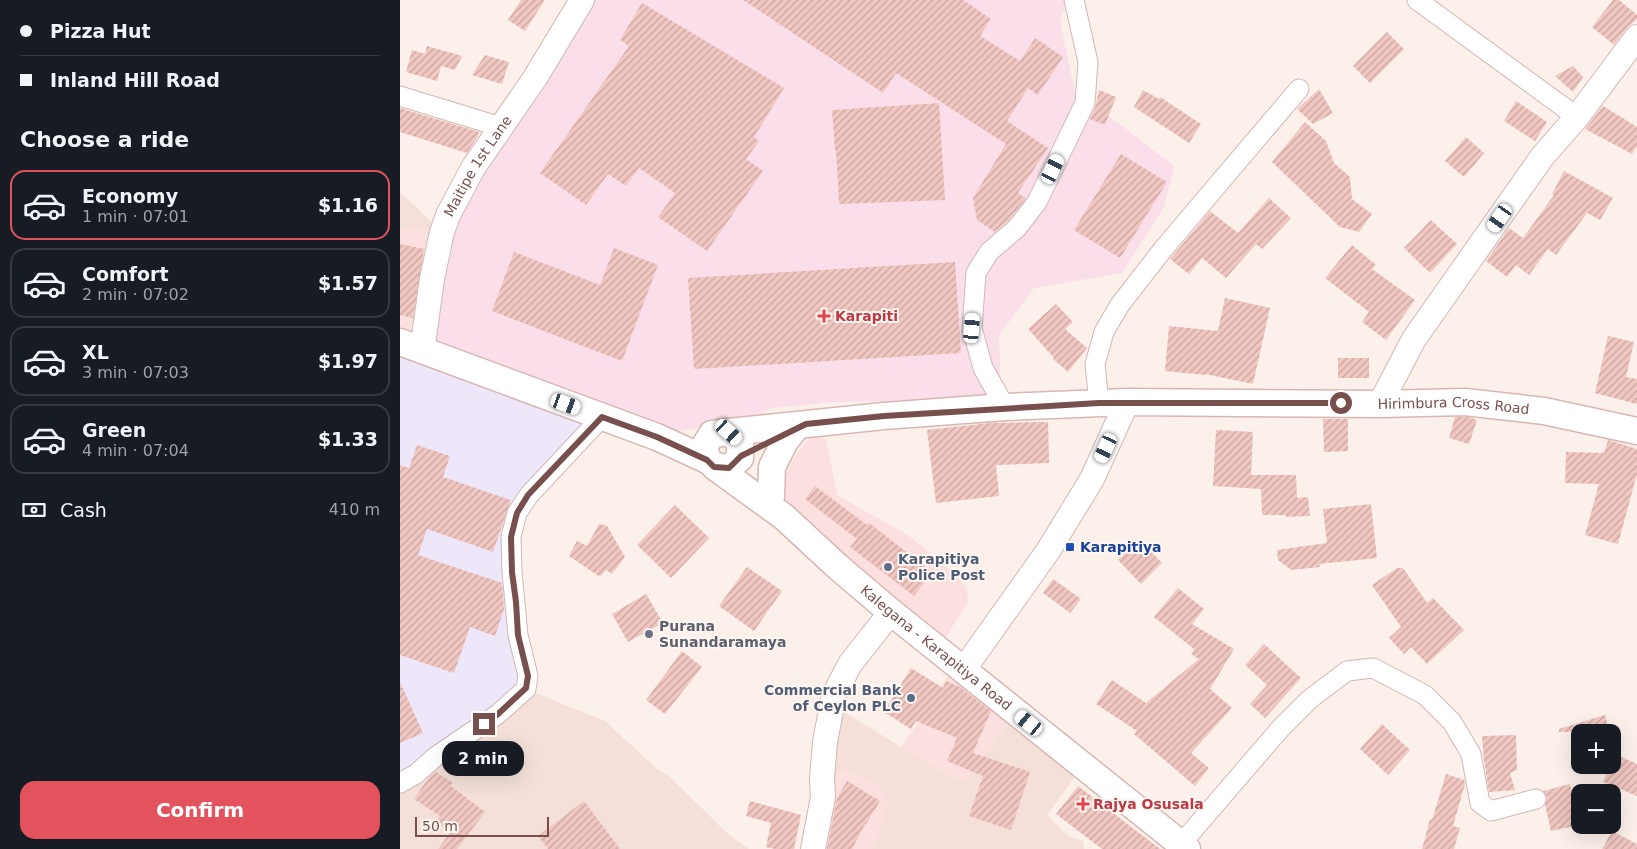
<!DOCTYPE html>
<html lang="en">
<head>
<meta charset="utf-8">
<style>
  :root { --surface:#171b24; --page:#242831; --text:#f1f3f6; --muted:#9ea1a6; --line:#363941; --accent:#e2535e }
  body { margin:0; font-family:"DejaVu Sans",sans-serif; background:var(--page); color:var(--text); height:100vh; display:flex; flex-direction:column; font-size:19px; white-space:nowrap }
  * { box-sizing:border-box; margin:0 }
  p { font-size:16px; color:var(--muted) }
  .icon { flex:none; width:28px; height:28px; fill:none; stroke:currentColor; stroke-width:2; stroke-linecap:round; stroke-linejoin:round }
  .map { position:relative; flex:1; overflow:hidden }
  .sheet { display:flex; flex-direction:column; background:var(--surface); width:400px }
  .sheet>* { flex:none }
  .hud { display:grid; align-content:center; height:110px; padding:0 20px; background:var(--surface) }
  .buttons { position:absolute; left:1171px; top:724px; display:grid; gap:10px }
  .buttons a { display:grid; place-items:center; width:50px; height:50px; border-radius:10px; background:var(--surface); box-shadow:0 5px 20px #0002; font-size:25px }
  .scale { position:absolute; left:15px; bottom:12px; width:134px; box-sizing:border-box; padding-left:5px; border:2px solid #77504d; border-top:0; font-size:14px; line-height:18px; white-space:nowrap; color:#77504d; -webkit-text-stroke:4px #fff5f1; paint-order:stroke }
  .end { position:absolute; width:22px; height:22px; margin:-11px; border:6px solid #77504d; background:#fff; box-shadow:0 0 0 2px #fff }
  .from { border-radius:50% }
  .bubble { position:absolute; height:35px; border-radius:15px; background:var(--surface); box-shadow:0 5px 20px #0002; font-size:16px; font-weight:600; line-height:35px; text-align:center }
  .car { position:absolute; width:15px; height:30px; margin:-15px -8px; border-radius:6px; box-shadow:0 0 4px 1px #0007; background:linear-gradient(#fff 24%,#345 0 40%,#fff 0 76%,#345 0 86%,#fff 0) }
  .hud b { display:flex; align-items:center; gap:18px; height:48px; font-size:19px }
  .hud b+b { border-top:1px solid var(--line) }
  .hud i { width:12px; height:12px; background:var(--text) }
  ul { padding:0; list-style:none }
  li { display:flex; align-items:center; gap:15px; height:70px; margin:0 10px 8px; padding:0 10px; border:2px solid var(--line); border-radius:15px }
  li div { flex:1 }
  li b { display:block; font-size:19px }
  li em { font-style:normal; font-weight:600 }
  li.selected { border-color:var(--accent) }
  li>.icon { width:45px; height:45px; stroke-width:1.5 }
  h2 { padding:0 20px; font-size:22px; line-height:60px }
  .pay { display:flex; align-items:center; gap:12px; height:55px; padding:0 20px; font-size:19px }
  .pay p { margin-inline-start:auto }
  .cta { display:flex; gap:10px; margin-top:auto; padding:10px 20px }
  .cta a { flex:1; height:58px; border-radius:15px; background:var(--accent); color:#fff; font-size:20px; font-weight:600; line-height:58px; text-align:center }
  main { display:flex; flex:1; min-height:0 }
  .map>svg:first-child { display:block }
  .residential { fill:#f4e0d9 }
  .commercial { fill:#fcdfdf }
  .education { fill:#ede7f9 }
  .medical { fill:#fadee9 }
  .building { fill:url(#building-hatch) }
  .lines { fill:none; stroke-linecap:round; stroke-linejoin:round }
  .minor-casing { stroke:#d1b7b2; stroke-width:21 }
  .tertiary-casing { stroke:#d1b7b2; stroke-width:26 }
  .secondary-casing { stroke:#d6b7b2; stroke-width:29 }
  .minor { stroke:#fff; stroke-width:19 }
  .tertiary { stroke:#fff; stroke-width:24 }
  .secondary { stroke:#fff; stroke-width:26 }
  .route { stroke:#77504d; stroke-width:6 }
  .health-dot { fill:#e0444e; stroke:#fff5f1; stroke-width:2 }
  .transit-dot { fill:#1a4fb4; stroke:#fff5f1; stroke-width:2 }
  .service-dot { fill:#5c6f8a; stroke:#fff5f1; stroke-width:2 }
  .worship-dot { fill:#6b7280; stroke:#fff5f1; stroke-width:2 }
  .labels { text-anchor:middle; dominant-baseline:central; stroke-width:4; stroke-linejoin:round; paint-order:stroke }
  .street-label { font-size:14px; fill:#77504d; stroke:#fff5f1 }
  .health-label { font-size:14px; font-weight:bold; fill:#be3a42; stroke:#fff5f1; text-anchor:start }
  .transit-label { font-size:14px; font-weight:bold; fill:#164399; stroke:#fff5f1; text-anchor:start }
  .service-label { font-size:14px; font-weight:bold; fill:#4e5e75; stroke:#fff5f1; text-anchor:start }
  .worship-label { font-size:14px; font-weight:bold; fill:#5b616d; stroke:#fff5f1; text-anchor:start }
</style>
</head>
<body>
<main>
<section class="sheet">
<div class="hud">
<b><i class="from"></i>Pizza Hut</b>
<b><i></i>Inland Hill Road</b>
</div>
<h2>Choose a ride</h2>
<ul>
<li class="selected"><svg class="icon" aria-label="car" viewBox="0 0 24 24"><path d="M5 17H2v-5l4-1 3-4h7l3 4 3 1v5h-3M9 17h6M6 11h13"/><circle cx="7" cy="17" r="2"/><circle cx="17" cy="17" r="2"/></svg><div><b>Economy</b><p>1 min · 07:01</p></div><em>$1.16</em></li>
<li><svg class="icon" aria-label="car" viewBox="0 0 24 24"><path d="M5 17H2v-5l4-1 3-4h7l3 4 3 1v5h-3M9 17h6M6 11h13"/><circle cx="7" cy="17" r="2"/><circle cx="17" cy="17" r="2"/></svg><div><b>Comfort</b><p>2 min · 07:02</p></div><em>$1.57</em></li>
<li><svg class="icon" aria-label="car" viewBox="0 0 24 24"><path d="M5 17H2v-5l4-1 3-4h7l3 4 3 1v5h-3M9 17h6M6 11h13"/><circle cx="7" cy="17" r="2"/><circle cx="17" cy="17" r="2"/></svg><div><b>XL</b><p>3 min · 07:03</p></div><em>$1.97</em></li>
<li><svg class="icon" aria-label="car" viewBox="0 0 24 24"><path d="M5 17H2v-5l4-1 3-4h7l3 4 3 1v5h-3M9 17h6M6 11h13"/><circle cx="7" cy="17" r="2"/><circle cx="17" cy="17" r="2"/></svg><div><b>Green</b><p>4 min · 07:04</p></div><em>$1.33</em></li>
</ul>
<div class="pay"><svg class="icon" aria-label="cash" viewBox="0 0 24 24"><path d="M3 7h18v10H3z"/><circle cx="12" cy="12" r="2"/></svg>Cash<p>410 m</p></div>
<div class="cta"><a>Confirm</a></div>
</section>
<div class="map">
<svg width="1237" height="849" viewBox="0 0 1237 849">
  <defs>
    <pattern id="building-hatch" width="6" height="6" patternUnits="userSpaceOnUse" patternTransform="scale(1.25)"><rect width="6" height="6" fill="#f1c7c2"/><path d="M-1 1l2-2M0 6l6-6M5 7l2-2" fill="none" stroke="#c8a4a0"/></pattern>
  </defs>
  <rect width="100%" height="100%" fill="#fcf0ea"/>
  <path class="residential" d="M 0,192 L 42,232 L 0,227 Z
    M 126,689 L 205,721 L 257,769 L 269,776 L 328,834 L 349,849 L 0,849 L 0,783 Z
    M 433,705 L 501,747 L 558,780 L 566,779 L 616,712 L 683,766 L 647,815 L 668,836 L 683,841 L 684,849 L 472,849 L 478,835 L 422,779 Z"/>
  <path class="commercial" d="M 0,227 L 42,232 L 22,351 L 0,342 Z
    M 411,435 L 426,439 L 437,495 L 506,534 L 535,556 L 565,585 L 569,601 L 538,649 L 384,517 L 383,482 L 392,461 Z
    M 556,662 L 616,712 L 566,779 L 558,780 L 501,747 L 525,713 Z
    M 443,770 L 477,783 L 488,800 L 479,836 L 472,849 L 413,849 L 422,779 Z"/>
  <path class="education" d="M 0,342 L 202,417 L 117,513 L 126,689 L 0,783 Z"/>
  <path class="medical" d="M 182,0 L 667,0 L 660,21 L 675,93 L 722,126 L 774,166 L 764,207 L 722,273 L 634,288 L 599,335 L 601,399 L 437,402 L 370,408 L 340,431 L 297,428 L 252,435 L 22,351 L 38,252 Z"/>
  <path class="building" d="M 121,0 L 145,0 L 125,31 L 108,20 Z
    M 343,0 L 563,0 L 591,19 L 580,36 L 620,61 L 635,38 L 663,57 L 638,95 L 628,88 L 607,121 L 648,148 L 618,193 L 626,198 L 609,220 L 595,232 L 577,220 L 573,198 L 606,144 L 496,73 L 483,93 Z
    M 1213,0 L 1219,0 L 1237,15 L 1237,19 L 1226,29 L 1214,45 L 1192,27 Z
    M 242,3 L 384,88 L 354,137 L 359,141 L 346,159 L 363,171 L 307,251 L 258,217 L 275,193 L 239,168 L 226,186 L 208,174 L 186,205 L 140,173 L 229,46 L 220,40 Z
    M 987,32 L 1004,49 L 970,83 L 953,66 Z
    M 27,46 L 62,56 L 55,70 L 41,66 L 37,81 L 6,72 L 12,50 L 25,54 Z
    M 85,55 L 109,62 L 102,84 L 72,75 Z
    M 1173,66 L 1183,77 L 1173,92 L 1155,76 Z
    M 919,89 L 933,113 L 913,124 L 897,109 Z
    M 699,90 L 716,97 L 705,125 L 690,119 L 695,108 Z
    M 743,90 L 759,99 L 760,97 L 801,124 L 789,143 L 734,107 Z
    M 1116,101 L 1147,122 L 1135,141 L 1104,121 Z
    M 539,103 L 545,200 L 439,204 L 436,150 L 435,150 L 432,110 Z
    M 1203,106 L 1237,127 L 1237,146 L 1232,154 L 1185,129 Z
    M 0,108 L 79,132 L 78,136 L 67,153 L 0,132 Z
    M 905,122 L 926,141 L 934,163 L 950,177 L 952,199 L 972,214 L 959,232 L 940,227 L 872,162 Z
    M 1066,137 L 1084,153 L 1064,177 L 1045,161 Z
    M 721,154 L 767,182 L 720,258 L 674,230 Z
    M 1164,171 L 1213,198 L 1200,220 L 1187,213 L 1156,255 L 1148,249 L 1129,275 L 1116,265 L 1107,277 L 1086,261 L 1109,228 L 1123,238 L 1154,195 L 1152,194 Z
    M 869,198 L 891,218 L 862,249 L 856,244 L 826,278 L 802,258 L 789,274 L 770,259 L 810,211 L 838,233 Z
    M 1031,220 L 1057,244 L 1030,273 L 1004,248 Z
    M 0,244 L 24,249 L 13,318 L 0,315 Z
    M 952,245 L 976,265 L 972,269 L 1015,300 L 986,340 L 962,322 L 969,312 L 925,278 Z
    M 214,248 L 258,265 L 222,361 L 92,311 L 114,252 L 200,285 Z
    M 555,262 L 561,353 L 294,369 L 288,278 Z
    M 825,298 L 870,308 L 853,384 L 805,374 L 805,375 L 765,371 L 769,326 L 818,331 Z
    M 656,304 L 673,322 L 665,329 L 687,348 L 668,372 L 653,359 L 654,358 L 628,329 Z
    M 1208,336 L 1234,342 L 1226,377 L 1237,379 L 1237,404 L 1195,393 Z
    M 938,358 L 969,358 L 969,378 L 938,378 Z
    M 1055,417 L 1068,417 L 1077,420 L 1069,444 L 1049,438 Z
    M 923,419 L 948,419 L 948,451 L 924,452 Z
    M 648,422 L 649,463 L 596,465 L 599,496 L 536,503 L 527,430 L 590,423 Z
    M 816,430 L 853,432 L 851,475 L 896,475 L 897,498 L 908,497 L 910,516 L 886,517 L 886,515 L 862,515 L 861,489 L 813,486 Z
    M 1208,440 L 1237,449 L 1237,474 L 1218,544 L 1185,535 L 1199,484 L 1165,483 L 1166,452 L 1204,453 Z
    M 17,445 L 50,456 L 43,477 L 111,500 L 93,552 L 27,529 L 18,555 L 102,583 L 104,609 L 95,636 L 70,627 L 54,673 L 0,655 L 0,465 L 9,468 Z
    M 415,486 L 467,525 L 469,523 L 532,572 L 514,596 L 450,547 L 457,539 L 405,499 Z
    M 971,504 L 977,558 L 919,564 L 920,567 L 891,570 L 878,560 L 877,550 L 927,543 L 923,509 Z
    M 275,505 L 309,538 L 271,578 L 237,545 Z
    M 199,524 L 207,526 L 225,557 L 212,574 L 206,570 L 200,577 L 169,556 L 177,541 L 187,546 Z
    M 739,539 L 762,563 L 741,584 L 718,560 Z
    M 347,567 L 382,591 L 354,631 L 319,606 Z
    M 997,568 L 1003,568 L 1027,603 L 1033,598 L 1064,630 L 1027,664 L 1011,647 L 1004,654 L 989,638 L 1001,627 L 972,585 Z
    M 653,579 L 681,599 L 670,613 L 643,593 Z
    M 778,588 L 804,609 L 792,624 L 834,649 L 810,689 L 832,708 L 791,753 L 809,768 L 795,786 L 734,734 L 737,731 L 696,704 L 712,680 L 746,703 L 799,659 L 791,654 L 794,649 L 754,617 Z
    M 246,594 L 263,623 L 228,642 L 212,614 Z
    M 864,644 L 901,678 L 865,718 L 850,704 L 867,685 L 845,665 Z
    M 282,651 L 302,667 L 265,714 L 246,700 Z
    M 511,668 L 543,688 L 546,681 L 560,687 L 591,711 L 573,753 L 630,772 L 611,830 L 569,816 L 583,776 L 547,761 L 557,738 L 516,721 L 511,729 L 484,712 Z
    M 0,682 L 23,733 L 0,743 Z
    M 1205,715 L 1210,732 L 1159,732 L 1159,729 Z
    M 982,724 L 1010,750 L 988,775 L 960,749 Z
    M 1116,735 L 1117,770 L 1110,773 L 1115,790 L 1089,792 L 1084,760 L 1082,736 Z
    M 1215,754 L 1237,764 L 1237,796 L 1203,782 L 1211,765 L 1212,765 Z
    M 36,772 L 53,783 L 51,786 L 85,812 L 57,849 L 38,849 L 51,832 L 36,821 L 40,816 L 14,799 L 29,777 Z
    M 1046,774 L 1064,780 L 1065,784 L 1053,826 L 1060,828 L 1054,849 L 1022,849 L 1030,819 L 1032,820 Z
    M 447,781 L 480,801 L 466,824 L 465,824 L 452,849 L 427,849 L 437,798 Z
    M 1170,784 L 1180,825 L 1151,831 L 1145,805 L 1147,797 L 1143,791 Z
    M 678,786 L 760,849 L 702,849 L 656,814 Z
    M 184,801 L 220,849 L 148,849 L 138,836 Z
    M 350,801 L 401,815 L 394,849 L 375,849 L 366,847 L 371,823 L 346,816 Z
    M 1212,831 L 1237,844 L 1237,849 L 1202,849 Z"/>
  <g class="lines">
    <g class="minor-casing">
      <path id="minor" d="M 1017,0 L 1177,117
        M 0,96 L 101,127
        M 699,403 L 695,364 L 704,332 L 719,306 L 764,248 L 899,89
        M 605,407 L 583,368 L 572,328 L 576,273 L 589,252 L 617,228 L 637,202 L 685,103 L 688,62 L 674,0
        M 0,783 L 16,774 L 35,757 L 98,714 L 126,689 L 128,676 L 118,635 L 112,572 L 111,537 L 117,513 L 129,495 L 202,417
        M 781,844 L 880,729 L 910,699 L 947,671 L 973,668 L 1025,695 L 1052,722 L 1071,754 L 1080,803 L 1091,811 L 1136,799"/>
    </g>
    <g class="tertiary-casing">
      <g id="tertiary">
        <path id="s1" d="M 22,351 L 32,279 L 42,232 L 48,215 L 73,168 L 135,78 L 182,0"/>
        <path d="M 980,404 L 1014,339 L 1142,157 L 1177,117 L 1237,37"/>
        <path d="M 564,669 L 648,551 L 692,479 L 727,402"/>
        <path d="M 413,849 L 423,797 L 422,779 L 425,742 L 434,695 L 450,664 L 491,612"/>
      </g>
    </g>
    <g class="secondary-casing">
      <g id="secondary">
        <path d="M 0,342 L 257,437 L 307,460"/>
        <path id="s2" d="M 329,432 L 484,416 L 605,407 L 727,402 L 980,404 L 1065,402 L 1144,411 L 1237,431"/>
        <path d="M 329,432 L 340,442 L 340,458 L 329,468 C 311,466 309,465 304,447 L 312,434 Z"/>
        <path id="s3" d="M 315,467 L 384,517 L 438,567 L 491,612 L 787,849"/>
        <path d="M 371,496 L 372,467 L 385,441 L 394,430"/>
      </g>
    </g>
    <use href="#minor" class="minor"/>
    <use href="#tertiary" class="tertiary"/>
    <use href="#secondary" class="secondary"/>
  </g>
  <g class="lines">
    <path class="route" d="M 84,724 L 98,714 L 126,688 L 128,676 L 118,635 L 116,602 L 112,572 L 111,537 L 117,513 L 128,495 L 202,417 L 257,437 L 307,460 L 314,467 L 329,468 L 341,456 L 406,424 L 484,416 L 699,403 L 941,403"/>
  </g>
  <g class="health-dot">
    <path d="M421.5 308.5h5v5h5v5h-5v5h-5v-5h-5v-5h5z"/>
    <path d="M680.5 796.5h5v5h5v5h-5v5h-5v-5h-5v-5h5z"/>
  </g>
  <rect class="transit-dot" x="665" y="542" width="10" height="10" rx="2.5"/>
  <g class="service-dot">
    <circle cx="488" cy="567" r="5"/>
    <circle cx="511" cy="698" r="5"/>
  </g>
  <circle class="worship-dot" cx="249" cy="634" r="5"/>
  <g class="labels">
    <g class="street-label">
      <text stroke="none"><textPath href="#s1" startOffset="196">Maitipe 1st Lane</textPath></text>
      <text stroke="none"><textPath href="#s2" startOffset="726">Hirimbura Cross Road</textPath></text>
      <text stroke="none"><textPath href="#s3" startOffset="286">Kalegana - Karapitiya Road</textPath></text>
    </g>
    <g class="health-label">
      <text x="435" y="316">Karapiti</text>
      <text x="693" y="804">Rajya Osusala</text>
    </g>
    <g class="transit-label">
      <text x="680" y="547">Karapitiya</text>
    </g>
    <g class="service-label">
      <text x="498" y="559">Karapitiya<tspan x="498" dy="16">Police Post</tspan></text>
      <text x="501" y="690" text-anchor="end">Commercial Bank<tspan x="501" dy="16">of Ceylon PLC</tspan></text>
    </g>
    <g class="worship-label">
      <text x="259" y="626">Purana<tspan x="259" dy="16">Sunandaramaya</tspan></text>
    </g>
  </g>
</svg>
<div class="buttons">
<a>+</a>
<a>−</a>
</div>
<div class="scale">50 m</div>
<i class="end from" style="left:941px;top:403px"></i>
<i class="end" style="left:84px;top:724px"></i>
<div class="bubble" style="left:42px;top:741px;width:82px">2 min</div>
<i class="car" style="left:653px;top:169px;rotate:26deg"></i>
<i class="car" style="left:1100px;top:218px;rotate:215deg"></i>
<i class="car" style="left:572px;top:328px;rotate:5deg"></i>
<i class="car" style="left:166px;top:404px;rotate:110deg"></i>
<i class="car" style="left:329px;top:432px;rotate:132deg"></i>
<i class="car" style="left:706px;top:448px;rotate:205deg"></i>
<i class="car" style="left:629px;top:723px;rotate:309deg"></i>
</div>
</main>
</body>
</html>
